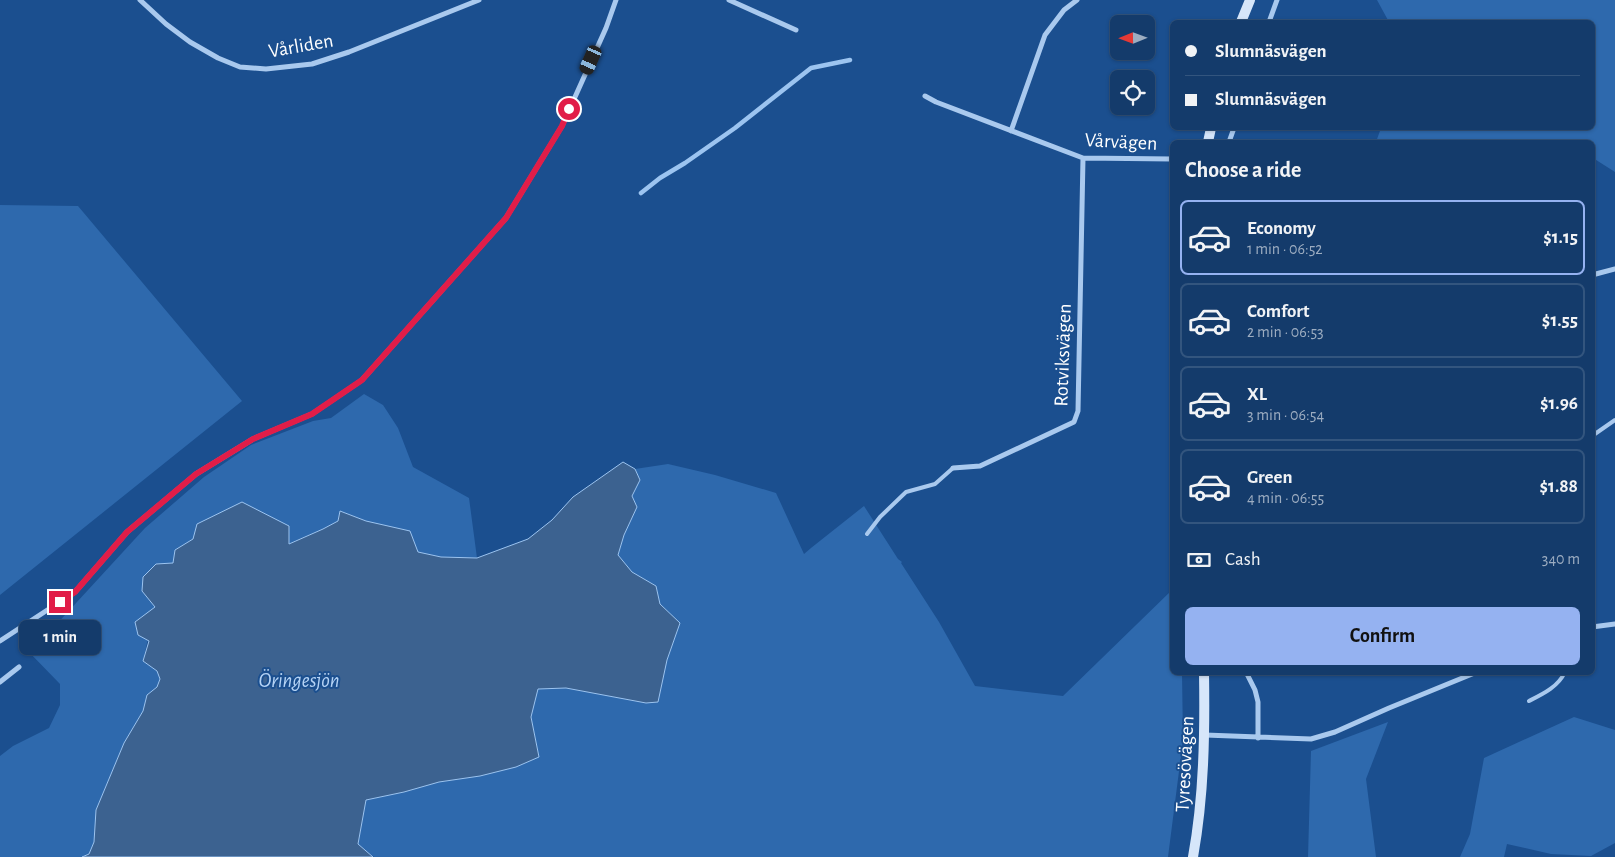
<!DOCTYPE html>
<html lang="en">
<head>
<meta charset="utf-8">
<style>
  :root { --surface:#143b6b; --page:#214673; --text:#f1f3f6; --muted:#9dadc1; --line:#33557e; --accent:#95b2f1 }
  body { margin:0; font-family:"Alegreya Sans",sans-serif; background:var(--page); color:var(--text); height:100vh; display:flex; flex-direction:column; font-size:19px; white-space:nowrap }
  * { box-sizing:border-box; margin:0 }
  p { font-size:16px; color:var(--muted) }
  .icon { flex:none; width:28px; height:28px; fill:none; stroke:currentColor; stroke-width:2; stroke-linecap:round; stroke-linejoin:round }
  .map { position:relative; flex:1; overflow:hidden }
  .panel { position:absolute; left:1170px; top:140px; width:425px; height:535px; display:flex; flex-direction:column; background:var(--surface); border-radius:8px; box-shadow:0 1px 4px #0004,0 0 0 1px var(--line) }
  .panel>* { flex:none }
  .guide { position:absolute; left:1170px; top:20px; width:425px; height:110px; border-radius:8px; box-shadow:0 1px 4px #0004,0 0 0 1px var(--line); display:grid; align-content:center; height:110px; padding:0 15px; background:var(--surface) }
  .needle { width:32px; rotate:269deg }
  .buttons { position:absolute; left:1110px; top:15px; display:grid; gap:10px }
  .buttons a { display:grid; place-items:center; width:45px; height:45px; border-radius:8px; background:var(--surface); box-shadow:0 1px 4px #0004,0 0 0 1px var(--line); font-size:25px }
  .end { position:absolute; width:22px; height:22px; margin:-11px; border:6px solid #e11d48; background:#fff; box-shadow:0 0 0 2px #fff }
  .from { border-radius:50% }
  .bubble { position:absolute; height:35px; border-radius:8px; background:var(--surface); box-shadow:0 1px 4px #0004,0 0 0 1px var(--line); font-size:16px; font-weight:700; line-height:35px; text-align:center }
  .car { position:absolute; width:15px; height:30px; margin:-15px -8px; border-radius:6px; box-shadow:0 0 4px 1px #0007; background:linear-gradient(#222 24%,#8ab4d8 0 40%,#222 0 76%,#8ab4d8 0 86%,#222 0) }
  .guide b { display:flex; align-items:center; gap:18px; height:48px; font-size:19px }
  .guide b+b { border-top:1px solid var(--line) }
  .guide i { width:12px; height:12px; background:var(--text) }
  ul { padding:0; list-style:none }
  li { display:flex; align-items:center; gap:15px; height:75px; margin:0 10px 8px; padding:0 5px; border:2px solid var(--line); border-radius:8px }
  li div { flex:1 }
  li b { display:block; font-size:19px }
  li em { font-style:normal; font-weight:700 }
  li.active { border-color:var(--accent) }
  li>.icon { width:45px; height:45px; stroke-width:1.5 }
  h2 { padding:0 15px; font-size:22px; line-height:60px }
  .pay { display:flex; align-items:center; gap:12px; height:55px; padding:0 15px; font-size:19px }
  .pay p { margin-inline-start:auto }
  .primary-button { display:flex; gap:10px; margin-top:auto; padding:10px 15px }
  .primary-button a { flex:1; height:58px; border-radius:8px; background:var(--accent); color:#111; font-size:20px; font-weight:700; line-height:58px; text-align:center }
  .map>svg:first-child { display:block }
  .green { fill:#2e69ad }
  .water { fill:#3c6290; stroke:#9cc4f0 }
  .lines { fill:none; stroke-linecap:round; stroke-linejoin:round }
  .stream { stroke:#9cc4f0; stroke-width:4.5 }
  .service { stroke:#a9c9ee; stroke-width:4 }
  .minor { stroke:#a9c9ee; stroke-width:5 }
  .secondary { stroke:#d6e6fa; stroke-width:10 }
  .route { stroke:#e11d48; stroke-width:6 }
  .labels { text-anchor:middle; dominant-baseline:central; stroke-width:4; stroke-linejoin:round; paint-order:stroke }
  .street-label { font-size:20px; fill:#fff; stroke:#1b4f8f }
  .water-label { font-size:21px; font-style:italic; fill:#b5d3f5; stroke:#1b4f8f }
</style>
</head>
<body>
<div class="map">
<svg width="1615" height="857" viewBox="0 0 1615 857">
  <rect width="100%" height="100%" fill="#1b4f8f"/>
  <path class="green" d="M 1377,0 L 1615,0 L 1615,172 L 1593,158 L 1592,142 L 1376,142 L 1381,128 L 1592,128 L 1592,22 L 1389,22 Z
    M 0,205 L 78,206 L 242,401 L 0,595 Z
    M 364,394 L 383,405 L 398,428 L 413,467 L 469,498 L 477,558 L 441,557 L 418,552 L 366,521 L 340,511 L 338,521 L 323,529 L 288,544 L 193,539 L 175,550 L 173,563 L 142,591 L 155,607 L 143,661 L 157,671 L 160,679 L 158,687 L 147,695 L 143,711 L 124,743 L 96,810 L 94,842 L 89,854 L 82,857 L 0,857 L 0,756 L 13,746 L 49,728 L 60,705 L 60,684 L 26,649 L 54,627 L 145,528 L 204,477 L 251,445 L 313,421 L 331,418 Z
    M 668,464 L 715,475 L 776,493 L 804,554 L 811,548 L 864,506 L 898,559 L 902,562 L 901,563 L 939,622 L 975,686 L 1063,696 L 1172,590 L 1172,672 L 1182,673 L 1183,740 L 1168,857 L 374,857 L 358,845 L 366,800 L 404,792 L 439,782 L 480,776 L 516,767 L 539,757 L 531,717 L 538,689 L 566,688 L 646,703 L 667,660 L 680,623 L 660,604 L 656,586 L 632,572 L 618,555 L 624,535 L 637,507 L 632,496 L 640,480 L 635,469 Z
    M 1574,717 L 1615,730 L 1615,843 L 1591,856 L 1551,854 L 1507,844 L 1504,857 L 1460,857 L 1470,834 L 1484,758 Z
    M 1388,722 L 1366,779 L 1376,857 L 1308,857 L 1311,751 Z"/>
  <path class="water" d="M 623,462 L 635,469 L 640,480 L 632,496 L 637,507 L 624,535 L 618,555 L 632,572 L 656,586 L 660,604 L 680,623 L 667,660 L 658,702 L 646,703 L 566,688 L 538,689 L 531,717 L 539,757 L 516,767 L 480,776 L 439,782 L 404,792 L 366,800 L 358,844 L 373,857 L 82,857 L 89,854 L 94,842 L 96,810 L 124,743 L 143,711 L 147,695 L 157,687 L 160,679 L 157,671 L 143,661 L 149,641 L 138,635 L 135,622 L 155,607 L 142,591 L 143,577 L 156,564 L 173,563 L 175,550 L 193,539 L 197,524 L 242,502 L 289,526 L 289,544 L 323,529 L 338,521 L 340,511 L 366,521 L 410,531 L 418,552 L 441,557 L 477,558 L 528,539 L 552,520 L 573,497 Z"/>
  <g class="lines">
    <path class="stream" d="M 641,193 L 660,178 L 685,163 L 735,128 L 811,68 L 850,60"/>
    <path class="service" d="M 1592,436 L 1615,420
      M 867,534 L 880,517 L 906,492 L 935,484 L 953,468
      M 1529,701 C 1543,694 1558,687 1565,672"/>
    <path class="minor" d="M 140,0 L 166,24 L 190,42 L 218,58 L 240,67 L 266,69 L 312,64 L 349,52 L 479,0
      M 729,0 L 796,30
      M 1269,22 L 1277,0
      M 925,96 L 936,102 L 1083,158 L 1172,159
      M 1011,131 L 1045,35 L 1064,10 L 1077,0
      M 1229,142 L 1234,128
      M 1592,275 L 1615,269
      M 953,468 L 980,466 L 1074,422 L 1078,411 L 1083,158
      M 1592,627 L 1615,624
      M 0,641 L 75,592 L 127,532 L 196,474 L 253,439 L 312,414 L 362,380 L 506,218 L 562,126 L 606,28 L 616,0
      M 1246,672 L 1255,690 L 1258,702 L 1258,738
      M 0,682 L 19,667
      M 1205,735 L 1311,739 L 1335,732 L 1389,708 L 1477,672"/>
    <path class="secondary" d="M 1241,22 L 1250,0
      M 1208,142 L 1211,128
      M 1193,857 C 1204,796 1205,734 1204,672"/>
  </g>
  <g class="lines">
    <path class="route" d="M 60,602 L 75,592 L 127,532 L 196,474 L 253,439 L 312,414 L 362,380 L 506,218 L 562,126 L 569,109"/>
  </g>
  <g class="labels">
    <g class="street-label">
      <text transform="translate(301 46) rotate(-10)">Vårliden</text>
      <text transform="translate(1121 142) rotate(3)">Vårvägen</text>
      <text transform="translate(1063 355) rotate(-88)">Rotviksvägen</text>
      <text transform="translate(1185 764) rotate(-87)">Tyresövägen</text>
    </g>
    <g class="water-label">
      <text x="299" y="680">Öringesjön</text>
    </g>
  </g>
</svg>
<div class="buttons">
<a><svg class="needle" viewBox="-14 -14 28 28"><path d="M0-13l5 13h-10z" fill="#e53935"/><path d="M0 13l5-13h-10z" fill="#9dadc1"/></svg></a>
<a><svg class="icon" aria-label="locate" viewBox="0 0 24 24"><circle cx="12" cy="12" r="6"/><path d="M12 2v4M12 18v4M2 12h4M18 12h4"/></svg></a>
</div>
<i class="end from" style="left:569px;top:109px"></i>
<i class="end" style="left:60px;top:602px"></i>
<div class="bubble" style="left:19px;top:620px;width:82px">1 min</div>
<i class="car" style="left:591px;top:60px;rotate:204deg"></i>
<div class="guide">
<b><i class="from"></i>Slumnäsvägen</b>
<b><i></i>Slumnäsvägen</b>
</div>
<section class="panel">
<h2>Choose a ride</h2>
<ul>
<li class="active"><svg class="icon" aria-label="car" viewBox="0 0 24 24"><path d="M5 17H2v-5l4-1 3-4h7l3 4 3 1v5h-3M9 17h6M6 11h13"/><circle cx="7" cy="17" r="2"/><circle cx="17" cy="17" r="2"/></svg><div><b>Economy</b><p>1 min · 06:52</p></div><em>$1.15</em></li>
<li><svg class="icon" aria-label="car" viewBox="0 0 24 24"><path d="M5 17H2v-5l4-1 3-4h7l3 4 3 1v5h-3M9 17h6M6 11h13"/><circle cx="7" cy="17" r="2"/><circle cx="17" cy="17" r="2"/></svg><div><b>Comfort</b><p>2 min · 06:53</p></div><em>$1.55</em></li>
<li><svg class="icon" aria-label="car" viewBox="0 0 24 24"><path d="M5 17H2v-5l4-1 3-4h7l3 4 3 1v5h-3M9 17h6M6 11h13"/><circle cx="7" cy="17" r="2"/><circle cx="17" cy="17" r="2"/></svg><div><b>XL</b><p>3 min · 06:54</p></div><em>$1.96</em></li>
<li><svg class="icon" aria-label="car" viewBox="0 0 24 24"><path d="M5 17H2v-5l4-1 3-4h7l3 4 3 1v5h-3M9 17h6M6 11h13"/><circle cx="7" cy="17" r="2"/><circle cx="17" cy="17" r="2"/></svg><div><b>Green</b><p>4 min · 06:55</p></div><em>$1.88</em></li>
</ul>
<div class="pay"><svg class="icon" aria-label="cash" viewBox="0 0 24 24"><path d="M3 7h18v10H3z"/><circle cx="12" cy="12" r="2"/></svg>Cash<p>340 m</p></div>
<div class="primary-button"><a>Confirm</a></div>
</section>
</div>
</body>
</html>
